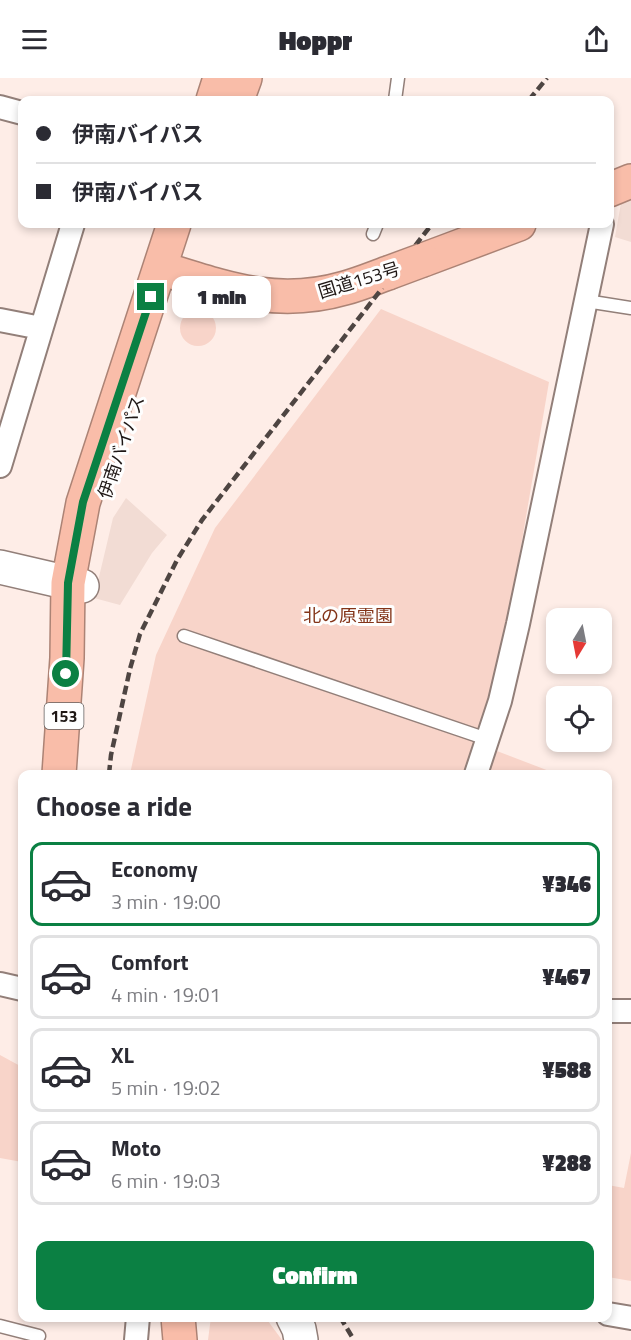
<!DOCTYPE html>
<html lang="en">
<head>
<meta charset="utf-8">
<style>
  :root { --surface:#fff; --page:#f2f2f3; --text:#2b2b33; --muted:#7c7c81; --line:#e1e1e2; --accent:#0b8043 }
  body { margin:0; font-family:"Titillium Web","Noto Sans JP",sans-serif; background:var(--page); color:var(--text); height:100vh; display:flex; flex-direction:column; font-size:22px; white-space:nowrap }
  * { box-sizing:border-box; margin:0 }
  p { font-size:20px; color:var(--muted) }
  .icon { flex:none; width:33px; height:33px; fill:none; stroke:currentColor; stroke-width:2; stroke-linecap:round; stroke-linejoin:round }
  .map { position:relative; flex:1; overflow:hidden }
  .drawer { position:absolute; left:18px; top:692px; width:594px; height:552px; display:flex; flex-direction:column; background:var(--surface); border-radius:12px; box-shadow:0 3px 9px #0003 }
  .drawer>* { flex:none }
  .top-card { position:absolute; left:18px; top:18px; width:596px; height:132px; border-radius:12px; box-shadow:0 3px 9px #0003; display:grid; align-content:center; height:132px; padding:0 18px; background:var(--surface) }
  .needle { width:39px; rotate:190deg }
  .fabs { position:absolute; left:546px; top:530px; display:grid; gap:12px }
  .fabs a { display:grid; place-items:center; width:66px; height:66px; border-radius:12px; background:var(--surface); box-shadow:0 3px 9px #0003; font-size:30px }
  .end { position:absolute; width:27px; height:27px; margin:-14px; border:8px solid #0b8043; background:#fff; box-shadow:0 0 0 3px #fff }
  .from { border-radius:50% }
  .bubble { position:absolute; height:42px; border-radius:12px; background:var(--surface); box-shadow:0 3px 9px #0003; font-size:20px; font-weight:800; line-height:42px; text-align:center }
  .top-card b { display:flex; align-items:center; gap:21px; height:57px; font-size:22px }
  .top-card b+b { border-top:2px solid var(--line) }
  .top-card i { width:15px; height:15px; background:var(--text) }
  ul { padding:0; list-style:none }
  li { display:flex; align-items:center; gap:18px; height:84px; margin:0 12px 9px; padding:0 6px; border:3px solid var(--line); border-radius:12px }
  li div { flex:1 }
  li b { display:block; font-size:22px }
  li em { font-style:normal; font-weight:800 }
  li.selected { border-color:var(--accent) }
  li>.icon { width:54px; height:54px; stroke-width:1.5 }
  h2 { padding:0 18px; font-size:27px; line-height:72px }
  .action { display:flex; gap:12px; margin-top:auto; padding:12px 18px }
  .action a { flex:1; height:69px; border-radius:12px; background:var(--accent); color:#fff; font-size:24px; font-weight:800; line-height:69px; text-align:center }
  header { display:flex; justify-content:space-between; align-items:center; height:78px; padding:0 18px; background:var(--surface); font-size:27px; font-weight:800 }
  .map>svg:first-child { display:block }
  .built { fill:#f2dcd4 }
  .green { fill:#f8d4c9 }
  .lines { fill:none; stroke-linecap:round; stroke-linejoin:round }
  .lane-casing { stroke:#927f79; stroke-width:15 }
  .street-casing { stroke:#927f79; stroke-width:26 }
  .secondary-casing { stroke:#927f79; stroke-width:36 }
  .highway-casing { stroke:#ac8375; stroke-width:36 }
  .lane { stroke:#fff; stroke-width:12 }
  .street { stroke:#fff; stroke-width:22 }
  .secondary { stroke:#fff; stroke-width:33 }
  .highway { stroke:#f9bda9; stroke-width:33 }
  .rail { stroke:#4e4542; stroke-width:4.5; stroke-dasharray:9 4.5; stroke-linecap:butt }
  .highway-bridge-casing { stroke:#ac8375; stroke-width:36; stroke-linecap:butt }
  .highway-bridge { stroke:#f9bda9; stroke-width:33 }
  .route { stroke:#0b8043; stroke-width:8 }
  .labels { text-anchor:middle; dominant-baseline:central; stroke-width:6; stroke-linejoin:round; paint-order:stroke }
  .shield { fill:#fefefe; stroke:#615c5b; stroke-width:1.5 }
  .shield-label { font-size:16px; font-weight:bold; fill:#1e1715 }
  .street-label { font-size:18px; fill:#1e1715; stroke:#fefefe }
  .park-label { font-size:18px; fill:#833418; stroke:#fefefe }
</style>
</head>
<body>
<header><svg class="icon" aria-label="menu" viewBox="0 0 24 24"><path d="M4 6h16M4 12h16M4 18h16"/></svg>Hoppr<svg class="icon" aria-label="share" viewBox="0 0 24 24"><path d="M12 15V3M7 8l5-5 5 5M5 13v7h14v-7"/></svg></header>
<div class="map">
<svg width="631" height="1262" viewBox="0 0 631 1262">
  <rect width="100%" height="100%" fill="#feede7"/>
  <path class="built" d="M 631,121 L 631,164 L 615,159 L 621,125 Z
    M 126,420 L 167,457 L 152,475 L 120,527 L 94,520 L 113,440 Z"/>
  <path class="green" d="M 381,231 L 549,304 L 507,550 L 476,665 L 557,696 L 130,696 L 156,577 L 215,450 Z
    M180 250a18 18 0 1 1 36 0a18 18 0 1 1-36 0Z
    M 0,977 L 22,989 L 22,1084 L 0,1080 Z
    M 631,1075 L 631,1203 L 608,1199 L 608,1107 L 624,1110 Z
    M 211,1239 L 265,1239 L 282,1262 L 208,1262 Z"/>
  <g class="lines">
    <g class="lane-casing">
      <path id="lane" d="M 395,22 L 398,0
        M 373,156 L 377,146
        M 586,223 L 631,230
        M 184,558 L 487,661
        M 0,1248 L 39,1258"/>
    </g>
    <g class="street-casing">
      <path id="street" d="M 0,29 L 22,35
        M 0,242 L 41,250
        M 0,388 L 73,146
        M 476,696 L 500,623 L 518,546 L 602,146
        M 0,906 L 22,911
        M 608,933 L 631,933
        M 608,1236 L 631,1240
        M 136,1262 L 138,1239"/>
    </g>
    <g class="secondary-casing">
      <path id="secondary" d="M 0,489 L 82,508
        M 293,1239 L 299,1251 L 301,1262"/>
    </g>
    <g class="highway-casing">
      <path id="highway" d="M 213,22 L 220,0
        M 237,22 L 245,0
        M 609,112 L 631,103
        M 423,182 L 519,146
        M 160,190 C 225,210 276,230 345,210 C 360,206 374,200 388,195
        M 59,696 L 67,580 L 68,505 L 83,425 L 174,146
        M 178,1239 L 180,1262"/>
    </g>
    <use href="#lane" class="lane"/>
    <use href="#street" class="street"/>
    <use href="#secondary" class="secondary"/>
    <use href="#highway" class="highway"/>
    <path class="rail" d="M 529,22 L 547,0
      M 109,696 L 111,677 L 130,591 L 140,556 L 177,482 L 202,442 L 432,146
      M 340,1239 L 354,1262"/>
    <g class="highway-bridge-casing">
      <path id="highway-bridge" d="M 388,195 L 423,182"/>
    </g>
    <use href="#highway-bridge" class="highway-bridge"/>
  </g>
  <g class="lines">
    <path class="route" d="M 66,596 L 68,505 L 83,424 L 151,219"/>
  </g>
  <g class="labels">
    <rect class="shield" x="44.5" y="625" width="39" height="26" rx="4.5"/>
    <g class="shield-label">
      <text x="64" y="638">153</text>
    </g>
    <g class="street-label">
      <text transform="translate(359 202) rotate(-17)">国道153号</text>
      <text transform="translate(121 369) rotate(-71)">伊南バイパス</text>
    </g>
    <g class="park-label">
      <text x="348" y="537">北の原霊園</text>
    </g>
  </g>
</svg>
<div class="fabs">
<a><svg class="needle" viewBox="-14 -14 28 28"><path d="M0-13l5 13h-10z" fill="#e53935"/><path d="M0 13l5-13h-10z" fill="#7c7c81"/></svg></a>
<a><svg class="icon" aria-label="locate" viewBox="0 0 24 24"><circle cx="12" cy="12" r="6"/><path d="M12 2v4M12 18v4M2 12h4M18 12h4"/></svg></a>
</div>
<i class="end from" style="left:66px;top:596px"></i>
<i class="end" style="left:151px;top:219px"></i>
<div class="bubble" style="left:172px;top:198px;width:99px">1 min</div>
<div class="top-card">
<b><i class="from"></i>伊南バイパス</b>
<b><i></i>伊南バイパス</b>
</div>
<section class="drawer">
<h2>Choose a ride</h2>
<ul>
<li class="selected"><svg class="icon" aria-label="car" viewBox="0 0 24 24"><path d="M5 17H2v-5l4-1 3-4h7l3 4 3 1v5h-3M9 17h6M6 11h13"/><circle cx="7" cy="17" r="2"/><circle cx="17" cy="17" r="2"/></svg><div><b>Economy</b><p>3 min · 19:00</p></div><em>¥346</em></li>
<li><svg class="icon" aria-label="car" viewBox="0 0 24 24"><path d="M5 17H2v-5l4-1 3-4h7l3 4 3 1v5h-3M9 17h6M6 11h13"/><circle cx="7" cy="17" r="2"/><circle cx="17" cy="17" r="2"/></svg><div><b>Comfort</b><p>4 min · 19:01</p></div><em>¥467</em></li>
<li><svg class="icon" aria-label="car" viewBox="0 0 24 24"><path d="M5 17H2v-5l4-1 3-4h7l3 4 3 1v5h-3M9 17h6M6 11h13"/><circle cx="7" cy="17" r="2"/><circle cx="17" cy="17" r="2"/></svg><div><b>XL</b><p>5 min · 19:02</p></div><em>¥588</em></li>
<li><svg class="icon" aria-label="car" viewBox="0 0 24 24"><path d="M5 17H2v-5l4-1 3-4h7l3 4 3 1v5h-3M9 17h6M6 11h13"/><circle cx="7" cy="17" r="2"/><circle cx="17" cy="17" r="2"/></svg><div><b>Moto</b><p>6 min · 19:03</p></div><em>¥288</em></li>
</ul>
<div class="action"><a>Confirm</a></div>
</section>
</div>
</body>
</html>
